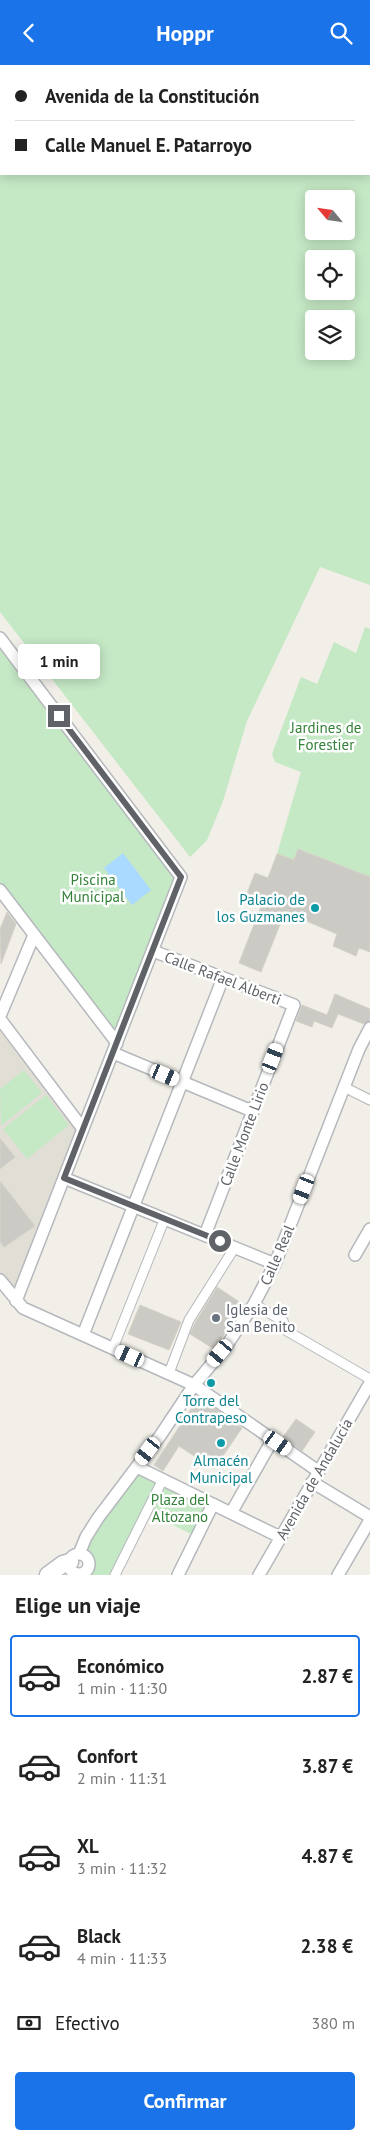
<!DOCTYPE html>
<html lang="es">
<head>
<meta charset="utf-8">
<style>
  :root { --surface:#fff; --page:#f2f2f2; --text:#222; --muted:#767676; --line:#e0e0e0; --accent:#1a73e8 }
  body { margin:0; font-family:"PT Sans",sans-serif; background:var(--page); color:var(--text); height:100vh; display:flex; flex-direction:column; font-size:19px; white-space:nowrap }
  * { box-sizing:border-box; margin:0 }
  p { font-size:16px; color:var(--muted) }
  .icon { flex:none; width:28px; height:28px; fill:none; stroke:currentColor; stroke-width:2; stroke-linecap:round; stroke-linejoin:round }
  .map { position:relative; height:1510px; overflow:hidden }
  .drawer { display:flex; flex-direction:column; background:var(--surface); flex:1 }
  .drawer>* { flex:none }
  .banner { position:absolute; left:0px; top:0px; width:370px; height:110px; box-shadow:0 2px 12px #0003; display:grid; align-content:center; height:110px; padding:0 15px; background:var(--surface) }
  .needle { width:32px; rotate:299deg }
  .fabs { position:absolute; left:305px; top:125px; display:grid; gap:10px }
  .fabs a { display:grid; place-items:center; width:50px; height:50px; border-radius:5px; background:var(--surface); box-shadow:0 2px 12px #0003; font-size:25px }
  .end { position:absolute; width:22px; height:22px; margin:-11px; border:6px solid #5f6368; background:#fff; box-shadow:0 0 0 2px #fff }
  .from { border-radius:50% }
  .bubble { position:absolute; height:35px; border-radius:5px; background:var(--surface); box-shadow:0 2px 12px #0003; font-size:16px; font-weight:800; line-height:35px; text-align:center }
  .car { position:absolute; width:15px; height:30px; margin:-15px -8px; border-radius:6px; box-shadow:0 0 4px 1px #0007; background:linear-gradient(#fff 24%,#345 0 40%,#fff 0 76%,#345 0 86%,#fff 0) }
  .banner b { display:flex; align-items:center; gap:18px; height:48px; font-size:19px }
  .banner b+b { border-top:1px solid var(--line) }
  .banner i { width:12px; height:12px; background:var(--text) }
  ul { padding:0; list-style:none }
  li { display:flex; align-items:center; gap:15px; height:82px; margin:0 10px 8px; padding:0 5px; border:2px solid transparent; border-radius:5px }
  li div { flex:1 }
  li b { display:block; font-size:19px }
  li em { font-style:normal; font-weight:800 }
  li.active { border-color:var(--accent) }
  li>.icon { width:45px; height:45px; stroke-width:1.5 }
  h2 { padding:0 15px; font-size:22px; line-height:60px }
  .pay { display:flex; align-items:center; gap:12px; height:55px; padding:0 15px; font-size:19px }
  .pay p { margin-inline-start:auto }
  .cta { display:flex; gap:10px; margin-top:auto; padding:10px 15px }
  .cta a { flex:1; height:58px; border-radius:5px; background:var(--accent); color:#fff; font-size:20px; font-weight:800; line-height:58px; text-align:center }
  header { display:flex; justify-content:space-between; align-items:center; height:65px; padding:0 15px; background:var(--accent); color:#fff; font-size:22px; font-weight:800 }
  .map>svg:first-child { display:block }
  .education { fill:#e1ded6 }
  .green { fill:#c5e8c5; fill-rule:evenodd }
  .water { fill:#aadaff }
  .building { fill:#cccac5; stroke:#d6d1c6 }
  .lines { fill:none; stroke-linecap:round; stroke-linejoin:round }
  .pedestrian-casing { stroke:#b5b8bc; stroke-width:11 }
  .minor-casing { stroke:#b5b8bc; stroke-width:14 }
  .secondary-casing { stroke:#b6babf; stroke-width:19 }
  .pedestrian { stroke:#fff; stroke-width:9 }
  .minor { stroke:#fff; stroke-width:11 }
  .secondary { stroke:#fff; stroke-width:16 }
  .route { stroke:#5f6368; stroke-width:6 }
  .culture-dot { fill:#0f9aa8; stroke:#fff; stroke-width:2 }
  .worship-dot { fill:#6b7280; stroke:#fff; stroke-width:2 }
  .labels { text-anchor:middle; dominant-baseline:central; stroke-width:5; stroke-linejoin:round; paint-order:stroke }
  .park-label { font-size:15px; fill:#348238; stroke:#fff }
  .culture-label { font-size:15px; fill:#0d838f; stroke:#fff }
  .street-label { font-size:15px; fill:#5f6368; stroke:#fff }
  .worship-label { font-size:15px; fill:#5b616d; stroke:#fff; text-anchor:start }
</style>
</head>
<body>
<header><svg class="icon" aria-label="back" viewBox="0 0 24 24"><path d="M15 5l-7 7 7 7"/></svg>Hoppr<svg class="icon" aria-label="search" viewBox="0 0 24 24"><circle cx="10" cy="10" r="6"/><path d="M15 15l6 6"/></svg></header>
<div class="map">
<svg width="370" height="1510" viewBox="0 0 370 1510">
  <rect width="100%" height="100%" fill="#f1efe8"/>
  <path class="education" d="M 0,954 L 83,1064 L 16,1236 L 0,1215 Z"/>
  <path class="green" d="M 0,0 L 370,0 L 370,520 L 320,502 L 247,656 L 223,736 L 207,775 L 190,792 L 0,547 ZM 1,1 L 369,1 L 369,109 L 1,109 ZM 314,134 L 346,134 L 346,166 L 314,166 ZM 314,194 L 346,194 L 346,226 L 314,226 ZM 314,254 L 346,254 L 346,286 L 314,286 Z
    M 365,562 L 370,564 L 370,812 L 299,784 L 294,795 L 277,789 L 301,707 L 275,697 L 272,689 L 301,612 L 317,619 L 334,577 L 356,588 Z
    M 0,573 L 181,812 L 117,978 L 0,825 Z
    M 24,1005 L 42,1028 L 1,1061 L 0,1024 Z
    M 46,1030 L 69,1060 L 27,1094 L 3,1064 Z
    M 137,1402 L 213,1439 L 197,1472 L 147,1447 L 115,1510 L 81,1510 C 87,1504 93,1497 82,1490 L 86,1472 Z"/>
  <path class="water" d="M 123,788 L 151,825 L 132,840 L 104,803 Z"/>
  <path class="building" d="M 298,784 L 370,812 L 370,887 L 359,883 L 356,891 L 333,881 L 337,869 L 285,847 L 261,907 L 239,898 L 262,839 L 246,831 L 255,808 L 268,813 L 277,789 L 294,795 Z
    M 7,847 L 16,859 L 1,899 L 0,864 Z
    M 335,929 L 370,944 L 370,956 L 364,959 L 338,949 L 332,963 L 314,956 L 312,962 L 296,956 L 302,940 L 327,950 Z
    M 0,1073 L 15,1092 L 0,1104 Z
    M 0,1116 L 35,1161 L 4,1182 L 0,1176 Z
    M 217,1222 L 244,1240 L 214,1284 L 190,1269 L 195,1258 Z
    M 140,1240 L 181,1257 L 169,1285 L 128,1269 Z
    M 199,1332 L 242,1363 L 214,1404 L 179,1381 L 163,1406 L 154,1400 Z
    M 296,1354 L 315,1367 L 302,1386 L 283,1372 Z"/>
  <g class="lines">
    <g class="pedestrian-casing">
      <path id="pedestrian" d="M 344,1022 L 370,1035
        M 254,1239 L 283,1256 L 287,1266 L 370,1314
        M 113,1283 L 165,1153
        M 169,1308 L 189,1255 L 235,1182
        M 115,1510 L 163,1414"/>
    </g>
    <g class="minor-casing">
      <path id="minor" d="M 0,573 L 181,812 L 16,1236
        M 0,825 L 117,978
        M 153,886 L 294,940 L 205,1170
        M 0,951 L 34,870
        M 0,954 L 83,1064
        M 113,988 L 252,1046
        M 64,1113 L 275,1199
        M 355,1190 L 370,1164
        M 0,1215 L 23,1243 L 194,1320 L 318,1406
        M 83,1270 L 223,913
        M 137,1402 L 280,1472
        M 312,1417 L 370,1452
        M 231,1448 L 273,1374
        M 79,1489 L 86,1472 L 98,1453 L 160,1371 L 194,1320 L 225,1283 L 254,1239 L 275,1199 L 359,984 L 370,963
        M69 1499a10 10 0 1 1 20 0a10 10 0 1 1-20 0Z
        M 178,1510 L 213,1439
        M 259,1510 L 370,1318
        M 338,1510 L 370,1455"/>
    </g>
    <g class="secondary-casing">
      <path id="secondary" d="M 48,1510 L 63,1499 L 70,1497"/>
    </g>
    <use href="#pedestrian" class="pedestrian"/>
    <use href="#minor" class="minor"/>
    <use href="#secondary" class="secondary"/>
  </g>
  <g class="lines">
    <path class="route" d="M 59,651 L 181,812 L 64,1113 L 220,1176"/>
  </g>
  <g class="culture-dot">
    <circle cx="315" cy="843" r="5"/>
    <circle cx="211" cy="1318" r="5"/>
    <circle cx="221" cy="1378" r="5"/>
  </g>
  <circle class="worship-dot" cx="216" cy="1253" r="5"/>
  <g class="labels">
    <g class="park-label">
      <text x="326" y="662">Jardines de<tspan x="326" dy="17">Forestier</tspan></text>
      <text x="93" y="814">Piscina<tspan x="93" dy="17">Municipal</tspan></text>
      <text x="180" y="1434">Plaza del<tspan x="180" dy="17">Altozano</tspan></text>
    </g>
    <g class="culture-label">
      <text x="305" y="834" text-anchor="end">Palacio de<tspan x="305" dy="17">los Guzmanes</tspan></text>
      <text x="211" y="1335">Torre del<tspan x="211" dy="17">Contrapeso</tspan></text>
      <text x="221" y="1395">Almacén<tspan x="221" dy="17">Municipal</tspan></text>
    </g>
    <g class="street-label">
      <text transform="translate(223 913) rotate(21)">Calle Rafael Alberti</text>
      <text transform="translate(244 1069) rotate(-69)">Calle Monte Lirio</text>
      <text transform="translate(277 1190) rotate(-67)">Calle Real</text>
      <text transform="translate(314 1414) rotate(-60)">Avenida de Andalucía</text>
    </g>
    <g class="worship-label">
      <text x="226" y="1244">Iglesia de<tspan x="226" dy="17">San Benito</tspan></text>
    </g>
  </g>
</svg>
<div class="fabs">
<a><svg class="needle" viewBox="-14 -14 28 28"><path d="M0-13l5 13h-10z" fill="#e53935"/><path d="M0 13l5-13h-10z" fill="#767676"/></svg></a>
<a><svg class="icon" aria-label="locate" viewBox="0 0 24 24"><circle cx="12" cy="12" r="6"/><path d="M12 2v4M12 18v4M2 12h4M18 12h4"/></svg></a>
<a><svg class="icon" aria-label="layers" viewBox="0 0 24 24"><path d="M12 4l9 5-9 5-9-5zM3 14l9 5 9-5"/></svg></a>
</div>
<i class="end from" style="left:220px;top:1176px"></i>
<i class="end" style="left:59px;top:651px"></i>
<div class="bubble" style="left:18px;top:579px;width:82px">1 min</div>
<i class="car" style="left:273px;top:993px;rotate:21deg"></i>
<i class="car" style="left:165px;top:1010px;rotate:113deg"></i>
<i class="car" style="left:304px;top:1124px;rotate:201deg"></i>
<i class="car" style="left:220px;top:1288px;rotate:220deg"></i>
<i class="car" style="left:130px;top:1291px;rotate:294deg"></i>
<i class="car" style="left:278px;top:1378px;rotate:125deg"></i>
<i class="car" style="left:148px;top:1386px;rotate:217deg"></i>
<div class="banner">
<b><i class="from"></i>Avenida de la Constitución</b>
<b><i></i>Calle Manuel E. Patarroyo</b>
</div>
</div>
<section class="drawer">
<h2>Elige un viaje</h2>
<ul>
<li class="active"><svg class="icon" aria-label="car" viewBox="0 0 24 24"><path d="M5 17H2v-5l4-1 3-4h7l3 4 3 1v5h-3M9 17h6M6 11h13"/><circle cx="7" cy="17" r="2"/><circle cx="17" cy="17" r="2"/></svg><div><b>Económico</b><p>1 min · 11:30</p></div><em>2.87 €</em></li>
<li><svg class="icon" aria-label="car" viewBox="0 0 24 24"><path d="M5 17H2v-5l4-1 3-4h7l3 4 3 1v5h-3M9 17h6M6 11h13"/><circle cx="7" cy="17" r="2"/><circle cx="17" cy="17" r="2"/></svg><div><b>Confort</b><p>2 min · 11:31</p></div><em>3.87 €</em></li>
<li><svg class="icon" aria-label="car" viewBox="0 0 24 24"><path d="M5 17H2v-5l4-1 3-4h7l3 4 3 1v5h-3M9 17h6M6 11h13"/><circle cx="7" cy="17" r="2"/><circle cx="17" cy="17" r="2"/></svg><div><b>XL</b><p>3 min · 11:32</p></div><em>4.87 €</em></li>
<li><svg class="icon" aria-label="car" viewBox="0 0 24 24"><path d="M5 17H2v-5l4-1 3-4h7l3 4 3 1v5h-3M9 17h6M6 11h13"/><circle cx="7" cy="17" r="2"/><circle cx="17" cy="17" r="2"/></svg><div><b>Black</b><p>4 min · 11:33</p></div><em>2.38 €</em></li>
</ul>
<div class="pay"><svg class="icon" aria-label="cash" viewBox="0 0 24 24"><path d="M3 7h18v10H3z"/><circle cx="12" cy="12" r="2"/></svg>Efectivo<p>380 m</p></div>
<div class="cta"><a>Confirmar</a></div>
</section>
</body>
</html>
